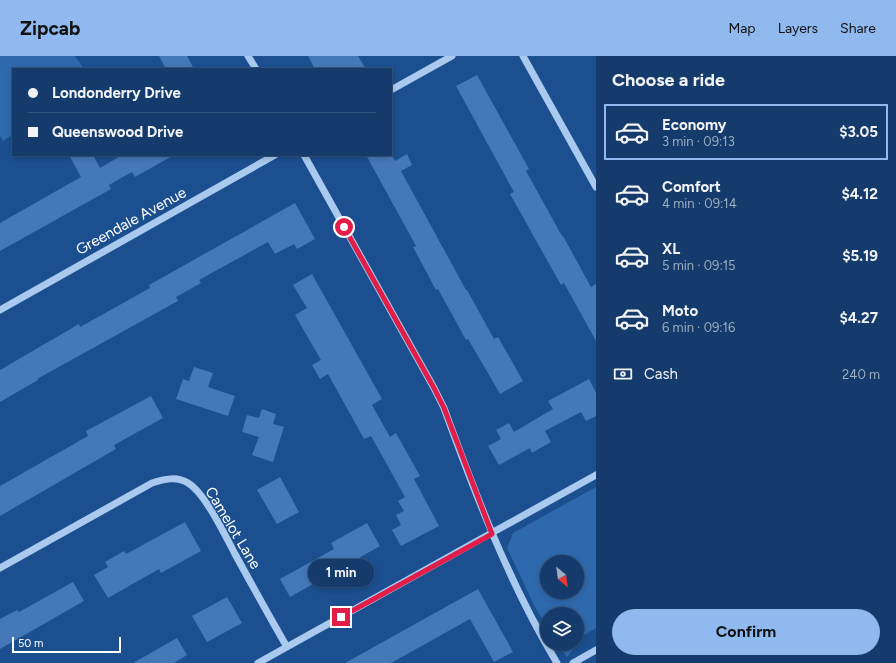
<!DOCTYPE html>
<html lang="en">
<head>
<meta charset="utf-8">
<style>
  :root { --surface:#143b6b; --page:#214673; --text:#f1f3f6; --muted:#9dadc1; --line:#33557e; --accent:#90b9f0 }
  body { margin:0; font-family:Figtree,sans-serif; background:var(--page); color:var(--text); height:100vh; display:flex; flex-direction:column; font-size:15px; white-space:nowrap }
  * { box-sizing:border-box; margin:0 }
  p { font-size:13px; color:var(--muted) }
  .icon { flex:none; width:22px; height:22px; fill:none; stroke:currentColor; stroke-width:2; stroke-linecap:round; stroke-linejoin:round }
  .map { position:relative; flex:1; overflow:hidden }
  .panel { display:flex; flex-direction:column; background:var(--surface); width:300px }
  .panel>* { flex:none }
  .guide { position:absolute; left:12px; top:12px; width:380px; height:88px; border-radius:0px; box-shadow:0 2px 6px #0003,0 0 0 1px var(--line); display:grid; align-content:center; height:88px; padding:0 16px; background:var(--surface) }
  .needle { width:26px; rotate:151deg }
  .controls { position:absolute; left:540px; top:499px; display:grid; gap:8px }
  .controls a { display:grid; place-items:center; width:44px; height:44px; border-radius:50%; background:var(--surface); box-shadow:0 2px 6px #0003,0 0 0 1px var(--line); font-size:20px }
  .scale { position:absolute; left:12px; bottom:10px; width:109px; box-sizing:border-box; padding-left:4px; border:2px solid #fff; border-top:0; font-size:11px; line-height:14px; white-space:nowrap; color:#fff; -webkit-text-stroke:3px #1b4f8f; paint-order:stroke }
  .end { position:absolute; width:18px; height:18px; margin:-9px; border:5px solid #e11d48; background:#fff; box-shadow:0 0 0 2px #fff }
  .from { border-radius:50% }
  .bubble { position:absolute; height:28px; border-radius:14px; background:var(--surface); box-shadow:0 2px 6px #0003,0 0 0 1px var(--line); font-size:13px; font-weight:700; line-height:28px; text-align:center }
  .guide b { display:flex; align-items:center; gap:14px; height:38px; font-size:15px }
  .guide b+b { border-top:1px solid var(--line) }
  .guide i { width:10px; height:10px; background:var(--text) }
  ul { padding:0; list-style:none }
  li { display:flex; align-items:center; gap:12px; height:56px; margin:0 8px 6px; padding:0 8px; border:2px solid transparent; border-radius:0px }
  li div { flex:1 }
  li b { display:block; font-size:15px }
  li em { font-style:normal; font-weight:700 }
  li.active { border-color:var(--accent) }
  li>.icon { width:36px; height:36px; stroke-width:1.5 }
  h2 { padding:0 16px; font-size:18px; line-height:48px }
  .pay { display:flex; align-items:center; gap:10px; height:44px; padding:0 16px; font-size:15px }
  .pay p { margin-inline-start:auto }
  .button { display:flex; gap:8px; margin-top:auto; padding:8px 16px }
  .button a { flex:1; height:46px; border-radius:24px; background:var(--accent); color:#111; font-size:16px; font-weight:700; line-height:46px; text-align:center }
  header { display:flex; align-items:center; gap:24px; box-sizing:border-box; height:56px; padding:0 20px; background:var(--accent); color:#111 }
  header strong { font-size:19px }
  nav { display:flex; gap:22px; margin-inline-start:auto; font-size:14px }
  main { display:flex; flex:1; min-height:0 }
  .map>svg:first-child { display:block }
  .grass { fill:#2e69ad; fill-rule:evenodd }
  .building { fill:#4478b7 }
  .lines { fill:none; stroke-linecap:round; stroke-linejoin:round }
  .minor { stroke:#a9c9ee; stroke-width:7 }
  .route { stroke:#e11d48; stroke-width:5 }
  .labels { text-anchor:middle; dominant-baseline:central; stroke-width:3; stroke-linejoin:round; paint-order:stroke }
  .street-label { font-size:15px; fill:#fff; stroke:#1b4f8f }
</style>
</head>
<body>
<header>
<strong>Zipcab</strong>
<nav><a>Map</a><a>Layers</a><a>Share</a></nav>
</header>
<main>
<div class="map">
<svg width="596" height="607" viewBox="0 0 596 607">
  <rect width="100%" height="100%" fill="#1b4f8f"/>
  <path class="grass" d="M 0,0 L 75,0 L 84,13 L 13,13 L 13,78 L 3,85 L 0,80 Z
    M 596,431 L 596,572 L 577,583 L 577,558 L 547,558 L 547,571 L 535,551 L 507,492 L 513,477 ZM 547,506 L 577,506 L 577,536 L 547,536 Z
    M 557,588 L 569,588 L 568,589 L 572,595 L 567,601 Z"/>
  <path class="building" d="M 159,0 L 187,0 L 194,13 L 166,13 Z
    M 308,0 L 358,0 L 366,13 L 315,13 Z
    M 477,19 L 529,113 L 526,115 L 562,180 L 563,180 L 591,231 L 596,228 L 596,285 L 564,227 L 561,229 L 510,138 L 514,136 L 456,30 Z
    M 407,98 L 412,109 L 401,115 L 466,234 L 467,234 L 494,283 L 498,281 L 523,325 L 500,338 L 468,283 L 466,284 L 438,233 L 436,234 L 413,191 L 416,190 L 366,99 L 392,99 L 395,105 Z
    M 69,99 L 93,99 L 100,112 L 122,99 L 174,99 L 135,121 L 132,116 L 109,129 L 111,133 L 0,195 L 0,167 L 81,121 Z
    M 295,147 L 315,183 L 297,193 L 294,188 L 275,198 L 268,186 L 199,224 L 201,227 L 176,241 L 178,245 L 37,323 L 38,324 L 0,346 L 0,314 L 79,268 L 80,271 L 150,232 L 149,229 Z
    M 312,218 L 382,343 L 372,349 L 390,381 L 396,377 L 420,420 L 414,423 L 439,470 L 401,490 L 392,474 L 401,469 L 396,459 L 404,455 L 398,445 L 405,441 L 371,380 L 364,383 L 328,318 L 320,323 L 312,309 L 321,304 L 295,259 L 307,252 L 293,229 Z
    M 194,311 L 213,317 L 208,331 L 235,340 L 228,360 L 176,343 L 183,323 L 189,325 Z
    M 589,323 L 596,337 L 596,360 L 586,365 L 581,356 L 545,375 L 551,386 L 532,397 L 530,392 L 499,409 L 488,390 L 501,383 L 496,374 L 509,367 L 514,376 L 553,353 L 548,345 Z
    M 151,340 L 163,362 L 114,389 L 116,393 L 0,460 L 0,430 L 88,380 L 86,375 Z
    M 262,353 L 276,358 L 273,368 L 284,371 L 273,406 L 252,399 L 259,381 L 242,376 L 247,359 L 259,362 Z
    M 280,421 L 299,456 L 277,468 L 257,434 Z
    M 185,466 L 201,495 L 161,517 L 159,513 L 108,542 L 94,519 L 108,511 L 105,506 L 124,495 L 126,498 Z
    M 367,467 L 380,490 L 290,541 L 280,523 L 334,493 L 331,487 Z
    M 73,526 L 84,545 L 0,593 L 0,563 L 17,554 L 19,556 Z
    M 478,533 L 513,596 L 494,606 L 470,563 L 391,607 L 345,607 Z
    M 227,541 L 242,567 L 207,586 L 192,560 Z
    M 177,582 L 187,599 L 174,607 L 133,607 Z"/>
  <g class="lines">
    <path class="minor" d="M 248,0 L 256,13
      M 523,0 L 596,131
      M 391,34 L 452,0
      M 304,99 L 434,332 L 444,352 C 476,440 509,527 557,607
      M 0,254 L 275,99
      M 0,512 L 152,427 C 164,423 177,420 188,427 C 205,437 225,479 235,498 C 252,529 269,560 287,591
      M 258,607 L 596,419
      M 573,607 L 596,594"/>
  </g>
  <g class="lines">
    <path class="route" d="M 341,561 L 492,478 L 444,352 L 434,332 L 344,171"/>
  </g>
  <g class="labels">
    <g class="street-label">
      <text transform="translate(131 165) rotate(-29)">Greendale Avenue</text>
      <text transform="translate(233 472) rotate(59)">Camelot Lane</text>
    </g>
  </g>
</svg>
<div class="controls">
<a><svg class="needle" viewBox="-14 -14 28 28"><path d="M0-13l5 13h-10z" fill="#e53935"/><path d="M0 13l5-13h-10z" fill="#9dadc1"/></svg></a>
<a><svg class="icon" aria-label="layers" viewBox="0 0 24 24"><path d="M12 4l9 5-9 5-9-5zM3 14l9 5 9-5"/></svg></a>
</div>
<div class="scale">50 m</div>
<i class="end from" style="left:344px;top:171px"></i>
<i class="end" style="left:341px;top:561px"></i>
<div class="bubble" style="left:308px;top:503px;width:66px">1 min</div>
<div class="guide">
<b><i class="from"></i>Londonderry Drive</b>
<b><i></i>Queenswood Drive</b>
</div>
</div>
<section class="panel">
<h2>Choose a ride</h2>
<ul>
<li class="active"><svg class="icon" aria-label="car" viewBox="0 0 24 24"><path d="M5 17H2v-5l4-1 3-4h7l3 4 3 1v5h-3M9 17h6M6 11h13"/><circle cx="7" cy="17" r="2"/><circle cx="17" cy="17" r="2"/></svg><div><b>Economy</b><p>3 min · 09:13</p></div><em>$3.05</em></li>
<li><svg class="icon" aria-label="car" viewBox="0 0 24 24"><path d="M5 17H2v-5l4-1 3-4h7l3 4 3 1v5h-3M9 17h6M6 11h13"/><circle cx="7" cy="17" r="2"/><circle cx="17" cy="17" r="2"/></svg><div><b>Comfort</b><p>4 min · 09:14</p></div><em>$4.12</em></li>
<li><svg class="icon" aria-label="car" viewBox="0 0 24 24"><path d="M5 17H2v-5l4-1 3-4h7l3 4 3 1v5h-3M9 17h6M6 11h13"/><circle cx="7" cy="17" r="2"/><circle cx="17" cy="17" r="2"/></svg><div><b>XL</b><p>5 min · 09:15</p></div><em>$5.19</em></li>
<li><svg class="icon" aria-label="car" viewBox="0 0 24 24"><path d="M5 17H2v-5l4-1 3-4h7l3 4 3 1v5h-3M9 17h6M6 11h13"/><circle cx="7" cy="17" r="2"/><circle cx="17" cy="17" r="2"/></svg><div><b>Moto</b><p>6 min · 09:16</p></div><em>$4.27</em></li>
</ul>
<div class="pay"><svg class="icon" aria-label="cash" viewBox="0 0 24 24"><path d="M3 7h18v10H3z"/><circle cx="12" cy="12" r="2"/></svg>Cash<p>240 m</p></div>
<div class="button"><a>Confirm</a></div>
</section>
</main>
</body>
</html>
